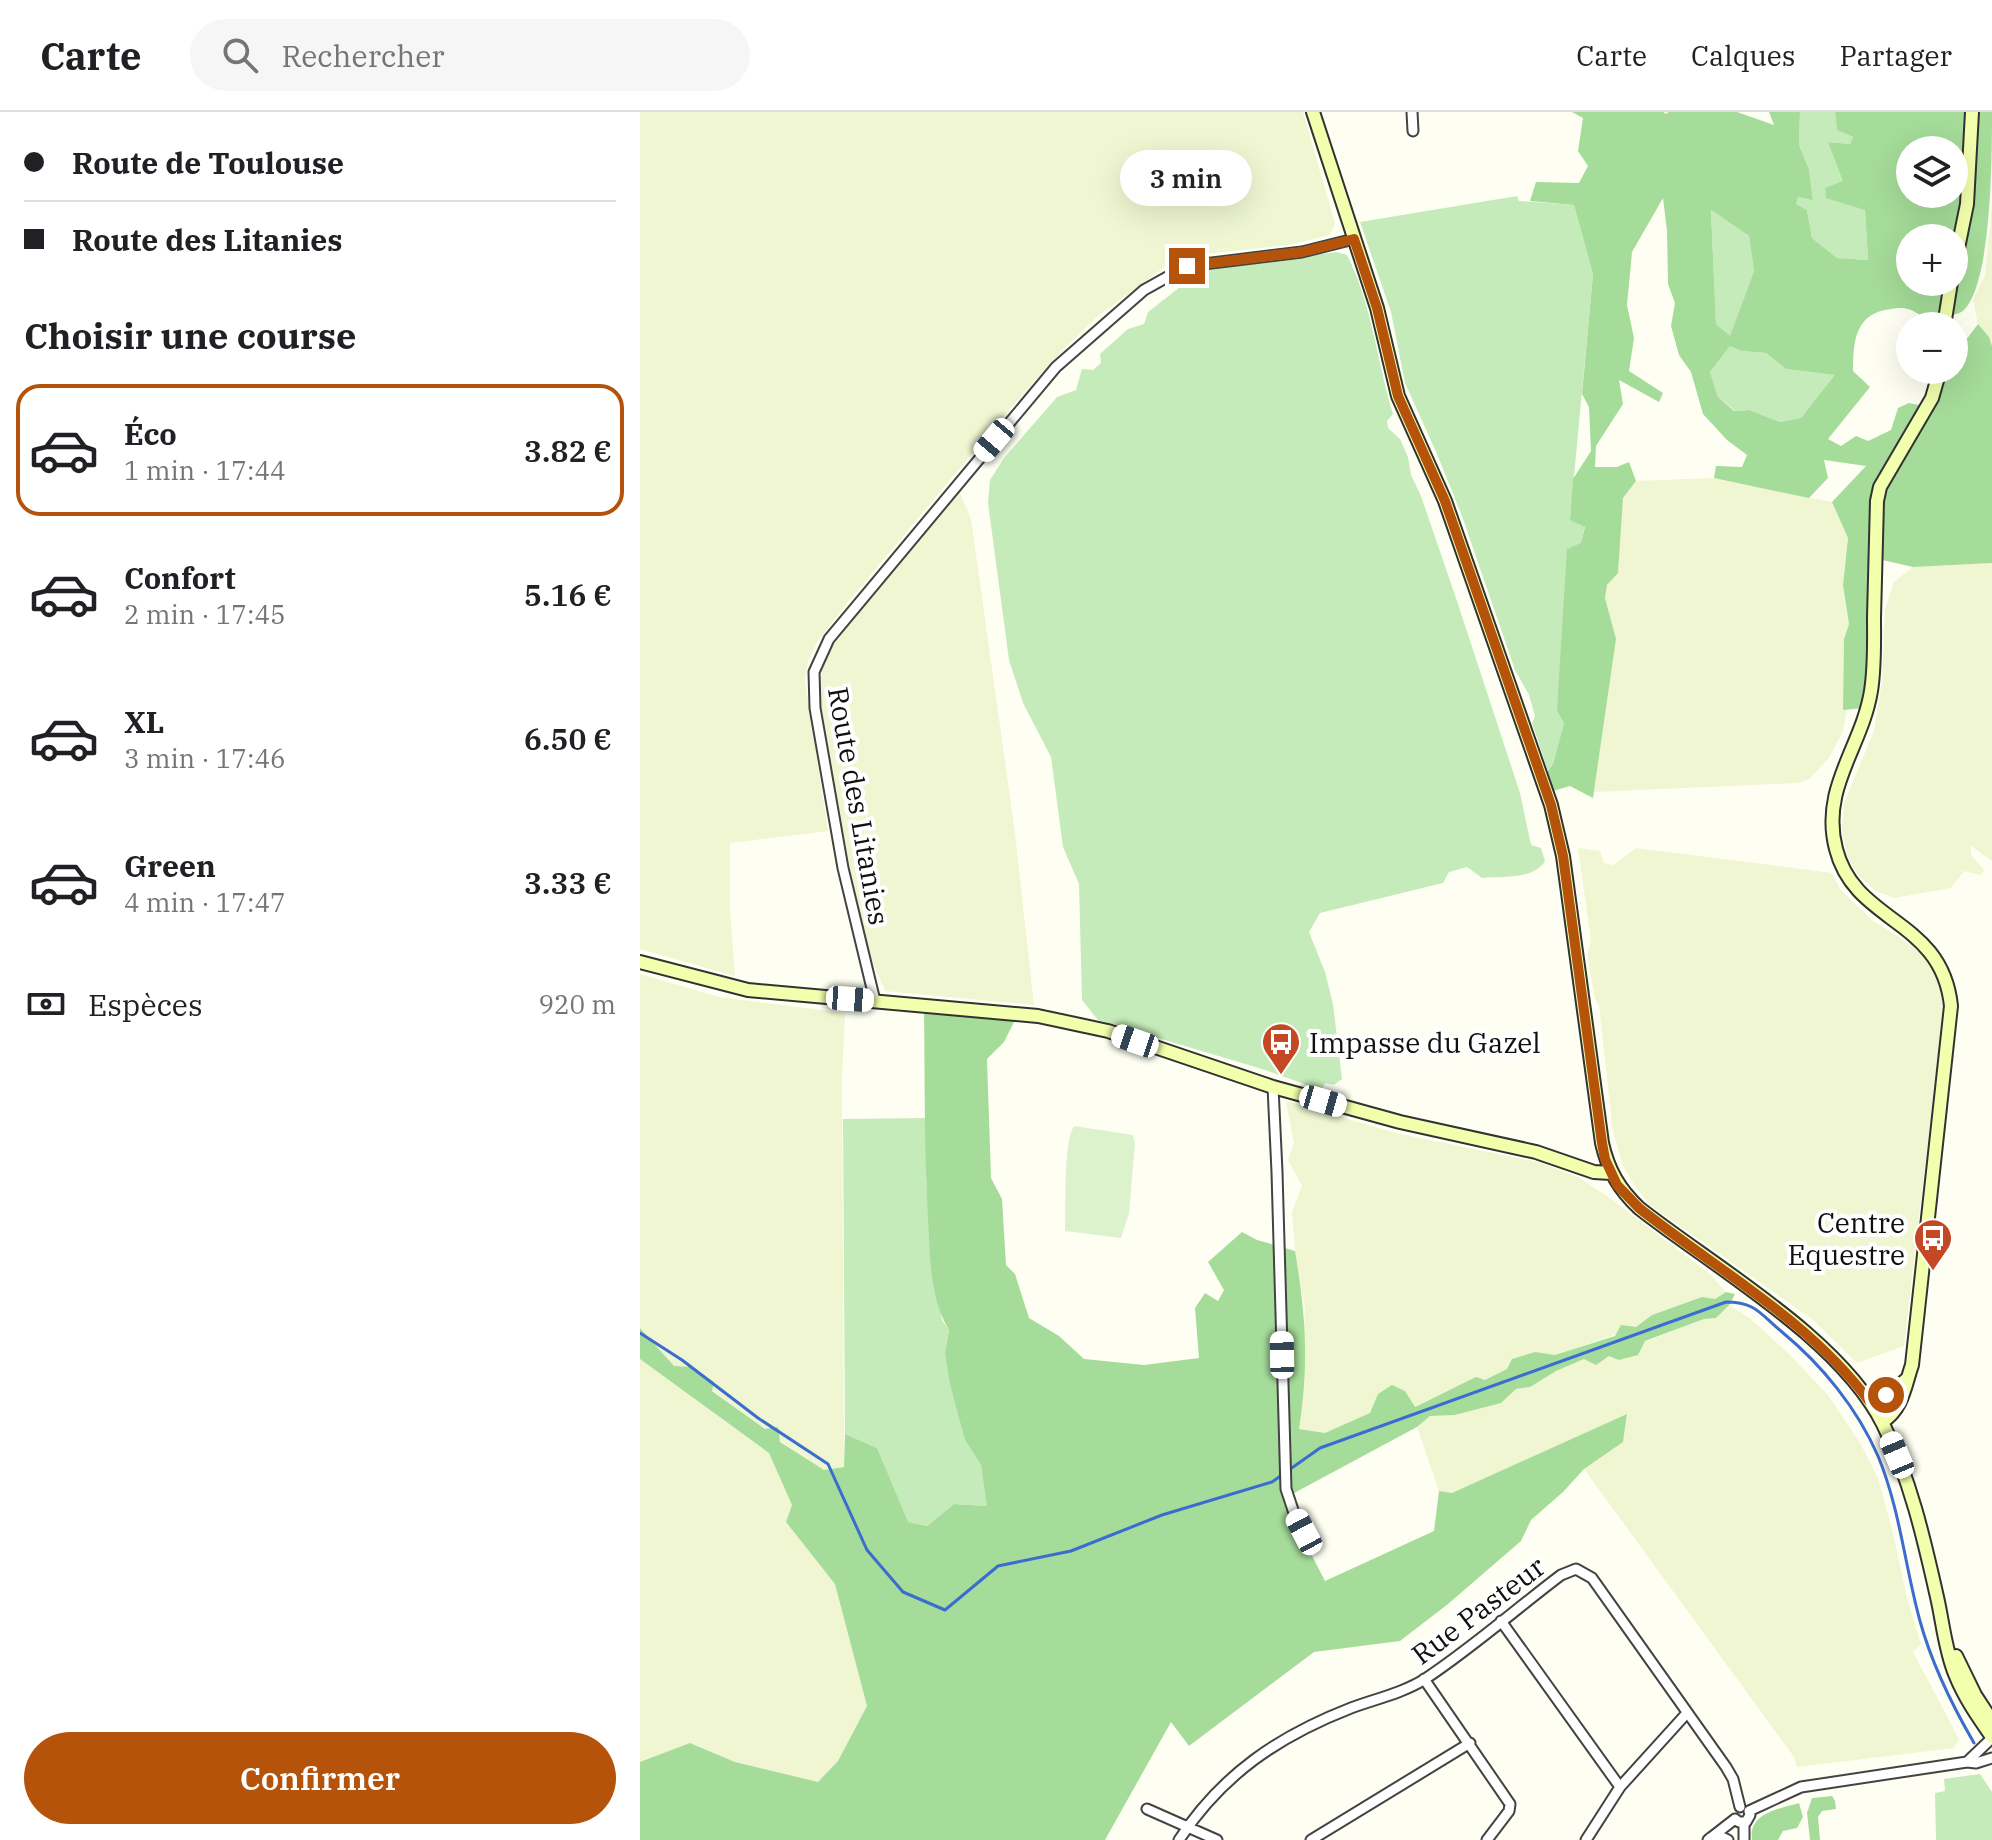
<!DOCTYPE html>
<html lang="fr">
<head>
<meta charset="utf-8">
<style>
  :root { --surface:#fff; --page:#f6f6f6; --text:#202124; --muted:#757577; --line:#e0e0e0; --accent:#b45309 }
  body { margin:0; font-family:"IBM Plex Serif",serif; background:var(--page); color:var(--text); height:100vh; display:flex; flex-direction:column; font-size:30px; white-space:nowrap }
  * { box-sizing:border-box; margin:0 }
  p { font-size:26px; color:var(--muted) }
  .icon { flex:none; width:44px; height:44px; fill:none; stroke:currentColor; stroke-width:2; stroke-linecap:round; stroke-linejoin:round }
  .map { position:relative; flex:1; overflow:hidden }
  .side { display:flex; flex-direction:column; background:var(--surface); width:640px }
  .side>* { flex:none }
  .top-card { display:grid; align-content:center; height:176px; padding:0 24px; background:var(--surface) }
  .buttons { position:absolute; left:1256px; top:24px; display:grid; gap:16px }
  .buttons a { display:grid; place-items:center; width:72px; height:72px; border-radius:50%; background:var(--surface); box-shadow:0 8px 32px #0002; font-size:40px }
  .end { position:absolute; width:36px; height:36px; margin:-18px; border:10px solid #b45309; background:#fff; box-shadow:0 0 0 4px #fff }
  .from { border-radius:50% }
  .bubble { position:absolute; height:56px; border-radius:28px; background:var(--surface); box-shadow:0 8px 32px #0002; font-size:26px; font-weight:600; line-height:56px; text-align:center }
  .car { position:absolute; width:24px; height:48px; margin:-24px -12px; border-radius:10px; box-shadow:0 0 6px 2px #0007; background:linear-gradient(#fff 24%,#345 0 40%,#fff 0 76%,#345 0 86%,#fff 0) }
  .top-card b { display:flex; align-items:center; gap:28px; height:76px; font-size:30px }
  .top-card b+b { border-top:2px solid var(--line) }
  .top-card i { width:20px; height:20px; background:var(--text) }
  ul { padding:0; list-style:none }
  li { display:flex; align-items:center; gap:24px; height:132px; margin:0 16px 12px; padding:0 8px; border:4px solid transparent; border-radius:24px }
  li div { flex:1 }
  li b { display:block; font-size:30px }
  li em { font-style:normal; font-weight:600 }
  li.current { border-color:var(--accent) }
  li>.icon { width:72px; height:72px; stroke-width:1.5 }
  h2 { padding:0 24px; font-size:36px; line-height:96px }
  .pay { display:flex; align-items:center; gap:20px; height:88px; padding:0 24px; font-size:30px }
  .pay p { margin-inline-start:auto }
  .button { display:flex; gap:16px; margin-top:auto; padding:16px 24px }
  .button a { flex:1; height:92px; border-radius:48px; background:var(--accent); color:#fff; font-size:32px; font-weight:600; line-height:92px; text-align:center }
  header { display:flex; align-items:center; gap:48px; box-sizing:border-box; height:112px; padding:0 40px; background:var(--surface); border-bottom:2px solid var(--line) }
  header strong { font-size:38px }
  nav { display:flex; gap:44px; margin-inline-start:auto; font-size:28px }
  .search { width:560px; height:72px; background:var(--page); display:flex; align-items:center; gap:20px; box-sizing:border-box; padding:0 28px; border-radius:44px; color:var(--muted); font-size:30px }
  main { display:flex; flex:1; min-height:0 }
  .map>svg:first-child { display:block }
  .farmland { fill:#eff6d1 }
  .green { fill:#c6ebba }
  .forest { fill:#a5dc99; fill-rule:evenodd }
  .pitch { fill:#dbf2cd }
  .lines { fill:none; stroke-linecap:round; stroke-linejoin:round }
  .stream { stroke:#3b6cd0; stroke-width:3 }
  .street-casing { stroke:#434343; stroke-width:13 }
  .secondary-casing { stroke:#323232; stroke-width:16 }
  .street { stroke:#fff; stroke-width:9 }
  .secondary { stroke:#f2ffad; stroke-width:12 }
  .route { stroke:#b45309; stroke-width:10 }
  .labels { text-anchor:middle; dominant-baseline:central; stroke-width:8; stroke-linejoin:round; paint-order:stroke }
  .street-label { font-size:28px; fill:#101010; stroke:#fff }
  .poi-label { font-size:28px; fill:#101010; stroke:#fff; text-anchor:start }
</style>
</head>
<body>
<header>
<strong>Carte</strong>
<div class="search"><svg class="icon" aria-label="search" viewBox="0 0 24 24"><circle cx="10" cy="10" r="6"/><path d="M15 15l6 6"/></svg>Rechercher</div>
<nav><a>Carte</a><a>Calques</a><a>Partager</a></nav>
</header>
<main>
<section class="side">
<div class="top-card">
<b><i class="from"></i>Route de Toulouse</b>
<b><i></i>Route des Litanies</b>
</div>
<h2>Choisir une course</h2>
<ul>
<li class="current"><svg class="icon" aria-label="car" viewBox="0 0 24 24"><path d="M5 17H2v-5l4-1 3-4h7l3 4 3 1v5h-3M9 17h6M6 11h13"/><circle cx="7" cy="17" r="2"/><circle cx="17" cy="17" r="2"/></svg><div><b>Éco</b><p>1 min · 17:44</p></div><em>3.82 €</em></li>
<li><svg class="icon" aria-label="car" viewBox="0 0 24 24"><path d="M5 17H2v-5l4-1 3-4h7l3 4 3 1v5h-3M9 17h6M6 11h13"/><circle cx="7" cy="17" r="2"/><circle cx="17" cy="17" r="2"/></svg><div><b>Confort</b><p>2 min · 17:45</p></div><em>5.16 €</em></li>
<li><svg class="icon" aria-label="car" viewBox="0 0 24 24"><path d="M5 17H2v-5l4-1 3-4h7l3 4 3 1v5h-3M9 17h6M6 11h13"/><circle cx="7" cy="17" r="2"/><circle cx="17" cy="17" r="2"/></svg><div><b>XL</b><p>3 min · 17:46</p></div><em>6.50 €</em></li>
<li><svg class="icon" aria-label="car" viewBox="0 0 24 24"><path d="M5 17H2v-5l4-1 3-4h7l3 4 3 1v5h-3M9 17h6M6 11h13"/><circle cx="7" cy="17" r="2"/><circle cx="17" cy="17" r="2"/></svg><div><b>Green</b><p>4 min · 17:47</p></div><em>3.33 €</em></li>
</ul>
<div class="pay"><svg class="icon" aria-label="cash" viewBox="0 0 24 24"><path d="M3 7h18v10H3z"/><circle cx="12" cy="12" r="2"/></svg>Espèces<p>920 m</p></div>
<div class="button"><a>Confirmer</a></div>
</section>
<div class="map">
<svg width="1352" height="1728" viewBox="0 0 1352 1728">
  <rect width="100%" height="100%" fill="#fefff2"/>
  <path class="farmland" d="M 0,0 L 663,0 L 695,112 L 690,123 L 649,133 L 556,143 L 530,151 L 458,204 L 412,249 L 356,313 L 208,490 L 177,530 L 168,549 L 165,569 L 188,719 L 90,731 L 90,798 L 95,864 L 0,837 Z
    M 1352,91 L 1352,234 L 1349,225 L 1338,212 L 1333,188 L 1345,164 Z
    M 1074,366 L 1192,390 L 1208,426 L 1203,473 L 1209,512 L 1204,527 L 1203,598 L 1207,597 L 1203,619 L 1189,646 L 1169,667 L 1158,671 L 954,680 L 976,527 L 965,486 L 967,473 L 978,460 L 983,386 L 996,369 Z
    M 319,379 L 331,407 L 375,721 L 394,893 L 245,879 L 231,846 L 213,778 L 178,584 L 183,547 L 191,532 Z
    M 1352,451 L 1352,749 L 1331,734 L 1331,743 L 1344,758 L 1341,763 L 1324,759 L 1311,776 L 1254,786 L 1236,779 L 1219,764 L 1207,744 L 1202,718 L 1204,691 L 1234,619 L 1242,569 L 1245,497 L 1254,470 L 1273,455 Z
    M 938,736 L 960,739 L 964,751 L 973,753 L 996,736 L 1192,761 L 1200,777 L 1233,809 L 1264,828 L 1283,844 L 1295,860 L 1301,877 L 1303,899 L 1264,1234 L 1217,1251 L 1172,1207 L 1009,1092 L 995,1074 L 983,1054 L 973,1020 L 959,893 L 955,887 L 947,843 L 951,829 Z
    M 0,862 L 79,885 L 205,901 L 202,968 L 204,1355 L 184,1358 L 167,1349 L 72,1278 L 34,1254 L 0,1216 Z
    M 646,989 L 756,1021 L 902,1051 L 940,1066 L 971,1087 L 1071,1163 L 1086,1180 L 1075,1187 L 1062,1185 L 1012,1203 L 996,1215 L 915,1244 L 895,1240 L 873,1247 L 868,1257 L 845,1269 L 809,1278 L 774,1295 L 738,1282 L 730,1301 L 686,1321 L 659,1317 L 665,1197 L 655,1139 L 652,1100 L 662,1074 L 648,1048 L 654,1032 Z
    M 1089,1193 L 1112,1208 L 1148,1241 L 1188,1283 L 1220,1331 L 1238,1366 L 1253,1421 L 1267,1486 L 1281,1532 L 1273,1540 L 1319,1627 L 1314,1636 L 1157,1655 L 1154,1645 L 944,1357 L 983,1330 L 987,1303 L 812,1381 L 799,1379 L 777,1315 L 790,1304 L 815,1303 L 861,1291 L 876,1277 L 890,1275 L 916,1259 L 944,1247 L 969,1244 L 1064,1207 L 1076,1206 Z
    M 0,1247 L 129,1341 L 152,1393 L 146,1410 L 195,1471 L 227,1594 L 198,1649 L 178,1670 L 95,1650 L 51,1631 L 0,1650 Z"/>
  <path class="green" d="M 1160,0 L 1195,0 L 1197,18 L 1213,25 L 1210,32 L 1188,30 L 1225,97 L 1228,148 L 1197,146 L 1172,126 L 1167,98 L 1155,92 L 1158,85 L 1173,87 L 1169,57 L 1159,33 Z
    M 877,84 L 879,89 L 934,93 L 953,162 L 930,407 L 945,414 L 941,431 L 924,611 L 913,652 L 908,659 L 892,611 L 895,604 L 889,583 L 875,558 L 822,404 L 797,342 L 765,271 L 751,200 L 720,110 Z
    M 1071,98 L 1109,124 L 1114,159 L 1090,225 L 1076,212 Z
    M 697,140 L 707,143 C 732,192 737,250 753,302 L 747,309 L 748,316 L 760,327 L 768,345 L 771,363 L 781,384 L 818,492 L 880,681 L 891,733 L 901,736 L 905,749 C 894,768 862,764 842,766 L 827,755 L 809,760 L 803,771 L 680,801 L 669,820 L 685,860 L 693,892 L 702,967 L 694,973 L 685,971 L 681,978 L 622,957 L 458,908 L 442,888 L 439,772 L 423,735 L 411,645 L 383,591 L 369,548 L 348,391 L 350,368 L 364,346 L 417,285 L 436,278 L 442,257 L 453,258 L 461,251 L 460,242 L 488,217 L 504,212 L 508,200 L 549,168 L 549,160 Z
    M 1090,234 L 1101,239 L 1126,241 L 1146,257 L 1196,263 L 1161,306 L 1140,310 L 1109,298 L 1095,299 L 1078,285 L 1070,260 Z
    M 286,1006 L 286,1071 L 302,1208 L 309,1218 L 305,1241 L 325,1328 L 341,1353 L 348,1394 L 314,1392 L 287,1414 L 267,1410 L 237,1336 L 205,1322 L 203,1007 Z
    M 1340,1662 L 1352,1680 L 1352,1728 L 1296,1728 L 1295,1681 L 1305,1679 L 1304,1667 Z"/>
  <path class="forest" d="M 932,0 L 1024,0 L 1025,2 L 1029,0 L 1097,0 L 1134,13 L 1129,0 L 1160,0 L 1159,33 L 1169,57 L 1173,88 L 1158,85 L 1156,92 L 1167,98 L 1172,126 L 1197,146 L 1228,148 L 1225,98 L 1186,86 L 1185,76 L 1203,69 L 1188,30 L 1210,32 L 1213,25 L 1197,18 L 1195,0 L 1352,0 C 1352,43 1352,170 1324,198 C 1319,203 1308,203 1301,205 L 1300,214 L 1273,214 L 1280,203 C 1269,196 1264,195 1251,197 C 1215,201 1213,229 1213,259 L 1230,275 L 1188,327 L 1201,334 L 1216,324 L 1228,329 L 1251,318 L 1258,296 L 1269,291 L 1294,296 L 1306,258 L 1314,258 L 1314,244 L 1338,212 L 1349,225 L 1352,234 L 1352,451 L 1273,455 L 1238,447 L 1230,472 L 1226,511 L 1232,557 L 1224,596 L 1203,598 L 1204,527 L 1209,512 L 1203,473 L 1208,426 L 1192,390 L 1226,354 L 1184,348 L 1188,366 L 1169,386 L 1074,366 L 1076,354 L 1102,355 L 1107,343 L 1087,328 L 1063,302 L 1051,260 L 1039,243 L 1031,214 L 1035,191 L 1028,172 L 1027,119 L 1023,86 L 992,140 L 987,193 L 994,226 L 989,259 L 1023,281 L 1019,290 L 979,268 L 983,292 L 956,334 L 955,355 L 977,355 L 989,350 L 996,369 L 983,386 L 978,461 L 967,473 L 965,486 L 976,527 L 953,686 L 930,674 L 913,679 L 906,662 L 913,652 L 924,611 L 917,598 L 927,437 L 941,431 L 945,415 L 930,408 L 933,367 L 951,339 L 949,295 L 942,282 L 953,162 L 934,93 L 890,89 L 896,70 L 939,71 L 948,54 L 938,39 L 943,6 ZM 1270,38 L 1314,38 L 1314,82 L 1270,82 ZM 1071,98 L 1109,124 L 1114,159 L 1090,224 L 1076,212 ZM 1270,126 L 1314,126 L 1314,170 L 1270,170 ZM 1090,234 L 1101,239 L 1126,241 L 1146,257 L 1195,263 L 1161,306 L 1140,310 L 1109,298 L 1094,299 L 1078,285 L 1070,260 Z
    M 284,896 L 376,906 L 364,930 L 347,947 L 351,1066 L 362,1087 L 366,1153 L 375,1162 L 389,1206 L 419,1224 L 444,1247 L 504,1253 L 559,1246 L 555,1196 L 565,1181 L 578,1189 L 584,1178 L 568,1150 L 602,1120 L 617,1128 L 655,1139 C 666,1203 669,1252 659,1317 L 685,1321 L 730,1301 L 738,1282 L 752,1273 L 765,1279 L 775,1295 L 836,1265 L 845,1268 L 867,1257 L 872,1247 L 895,1240 L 915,1243 L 975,1224 L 981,1213 L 996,1215 L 1012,1203 L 1062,1185 L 1075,1187 L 1086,1180 L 1095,1182 L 1089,1193 L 1076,1206 L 1064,1207 L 1005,1229 L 998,1243 L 979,1248 L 969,1244 L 956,1253 L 944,1247 L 916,1259 L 890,1275 L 876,1277 L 861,1291 L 815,1303 L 790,1304 L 777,1315 L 643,1387 L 685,1469 L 794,1419 L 799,1379 L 812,1381 L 987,1302 L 983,1330 L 944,1357 L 923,1380 L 891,1408 L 881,1429 L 808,1492 L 760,1529 L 674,1540 L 549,1634 L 531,1610 L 465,1728 L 0,1728 L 0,1650 L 50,1631 L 95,1650 L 178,1670 L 198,1649 L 227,1594 L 195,1472 L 146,1410 L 152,1393 L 129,1341 L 0,1247 L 0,1216 L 34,1254 L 52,1255 L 74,1270 L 72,1279 L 125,1317 L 138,1315 L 140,1330 L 184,1358 L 204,1355 L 205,1322 L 237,1336 L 268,1410 L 287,1414 L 314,1392 L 347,1394 L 341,1353 L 325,1328 L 310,1272 L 305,1241 L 309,1218 C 289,1185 290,1142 288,1105 C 284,1035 285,966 284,896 Z
    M 1192,1684 L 1195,1689 L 1196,1697 L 1182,1699 L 1178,1705 L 1180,1728 L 1170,1728 L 1167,1701 L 1172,1686 Z
    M 1159,1691 L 1163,1705 L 1157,1716 L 1143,1719 L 1138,1728 L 1112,1728 C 1108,1701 1139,1697 1159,1691 Z"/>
  <path class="pitch" d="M 434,1014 L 493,1023 L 495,1031 L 489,1101 L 481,1126 L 425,1119 C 426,1096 423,1031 434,1014 Z"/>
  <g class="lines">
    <path class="stream" d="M 0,1221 L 42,1248 L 118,1306 L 188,1352 L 227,1438 L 263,1480 L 305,1498 L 358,1454 L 431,1439 L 522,1403 L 632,1370 L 680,1336 L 1086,1190 C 1116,1190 1120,1202 1142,1220 C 1182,1253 1217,1296 1238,1344 C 1260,1397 1265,1455 1280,1509 C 1292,1553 1312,1593 1334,1631"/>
    <g class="street-casing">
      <path id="street" d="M 772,0 L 773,19
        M 235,889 L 203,756 L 175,596 L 174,560 L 189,527 L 416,255 L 504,178 L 547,154 L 662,140 L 714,127
        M 633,975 L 637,1060 L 646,1377 L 654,1401 L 664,1420
        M 861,1509 L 980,1675
        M 784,1567 L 870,1692 L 869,1699 L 847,1728
        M 1327,1650 L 1352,1626
        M 507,1697 L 577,1728
        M 1109,1699 L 1161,1675 L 1327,1650 L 1336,1651 L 1352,1646
        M 1095,1707 L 1099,1710 L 1106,1710 L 1110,1703 L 1109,1699
        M 1070,1726 L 1080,1724 L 1088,1728
        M 539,1728 C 582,1662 639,1624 711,1596 C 735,1587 763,1581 785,1567 C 832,1536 876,1497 921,1463 L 936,1457 L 952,1466 L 1086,1655 L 1093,1667 L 1100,1695
        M 671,1728 L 830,1631
        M 946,1728 L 980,1675 L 1047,1601
        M 1068,1728 L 1095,1707
        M 1104,1728 L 1104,1710"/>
    </g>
    <g class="secondary-casing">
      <path id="secondary" d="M 673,0 L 737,196 L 758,284 L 805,389 L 911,693 L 923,744 L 962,1031 C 968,1058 979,1077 999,1096 C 1074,1155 1200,1226 1243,1312 C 1270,1366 1284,1427 1297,1485 C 1303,1511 1305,1538 1315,1562 C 1324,1585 1338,1605 1352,1625
        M 1314,156 L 1327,92 L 1332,0
        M 1304,214 L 1311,170
        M 0,850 L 108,878 L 398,904 L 468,919 L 633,975 L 760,1010 L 896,1040 L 954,1060 L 971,1061
        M 1229,1289 L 1253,1279 L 1268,1266
        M 1242,1310 C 1263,1297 1265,1273 1272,1253 L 1311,894 C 1302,806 1215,812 1196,737 C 1180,676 1222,635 1231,579 C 1235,554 1234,529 1234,505 C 1235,466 1236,428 1237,389 L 1240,375 L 1292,286 L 1300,258
        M 1316,1544 L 1335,1583 L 1352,1609"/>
    </g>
    <use href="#street" class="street"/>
    <use href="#secondary" class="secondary"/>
  </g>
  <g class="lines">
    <path class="route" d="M 547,154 L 662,140 L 714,127 L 737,196 L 758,284 L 805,389 L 911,693 L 923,744 L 962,1031 L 965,1047 L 977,1073 L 999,1096 C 1077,1158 1169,1208 1229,1289 L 1246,1283"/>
  </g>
  <defs>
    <g id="bus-pin" transform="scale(2)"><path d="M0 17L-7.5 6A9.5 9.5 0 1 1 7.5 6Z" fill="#c44824" stroke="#fff"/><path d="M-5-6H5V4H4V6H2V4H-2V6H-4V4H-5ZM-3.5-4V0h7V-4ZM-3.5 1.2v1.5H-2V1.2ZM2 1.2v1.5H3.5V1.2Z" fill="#fff"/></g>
  </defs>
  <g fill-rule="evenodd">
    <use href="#bus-pin" x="641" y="930"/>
    <use href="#bus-pin" x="1293" y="1126"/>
  </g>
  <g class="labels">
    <g class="street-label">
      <text transform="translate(219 694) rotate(80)">Route des Litanies</text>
      <text transform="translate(838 1498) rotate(-37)">Rue Pasteur</text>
    </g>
    <g class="poi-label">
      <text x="669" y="930">Impasse du Gazel</text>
      <text x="1265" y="1110" text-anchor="end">Centre<tspan x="1265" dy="32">Equestre</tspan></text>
    </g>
  </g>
</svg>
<div class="buttons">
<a><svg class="icon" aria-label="layers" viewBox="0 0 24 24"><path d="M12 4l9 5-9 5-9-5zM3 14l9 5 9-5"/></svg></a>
<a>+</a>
<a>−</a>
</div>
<i class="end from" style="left:1246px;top:1283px"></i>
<i class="end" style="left:547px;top:154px"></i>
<div class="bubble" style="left:480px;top:38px;width:132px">3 min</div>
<i class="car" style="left:354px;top:328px;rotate:220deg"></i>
<i class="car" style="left:210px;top:887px;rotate:94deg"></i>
<i class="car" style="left:495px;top:929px;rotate:289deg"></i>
<i class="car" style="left:683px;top:989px;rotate:106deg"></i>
<i class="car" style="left:642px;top:1243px;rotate:359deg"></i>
<i class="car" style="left:1257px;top:1343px;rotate:337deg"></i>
<i class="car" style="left:664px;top:1420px;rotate:332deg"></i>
</div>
</main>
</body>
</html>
